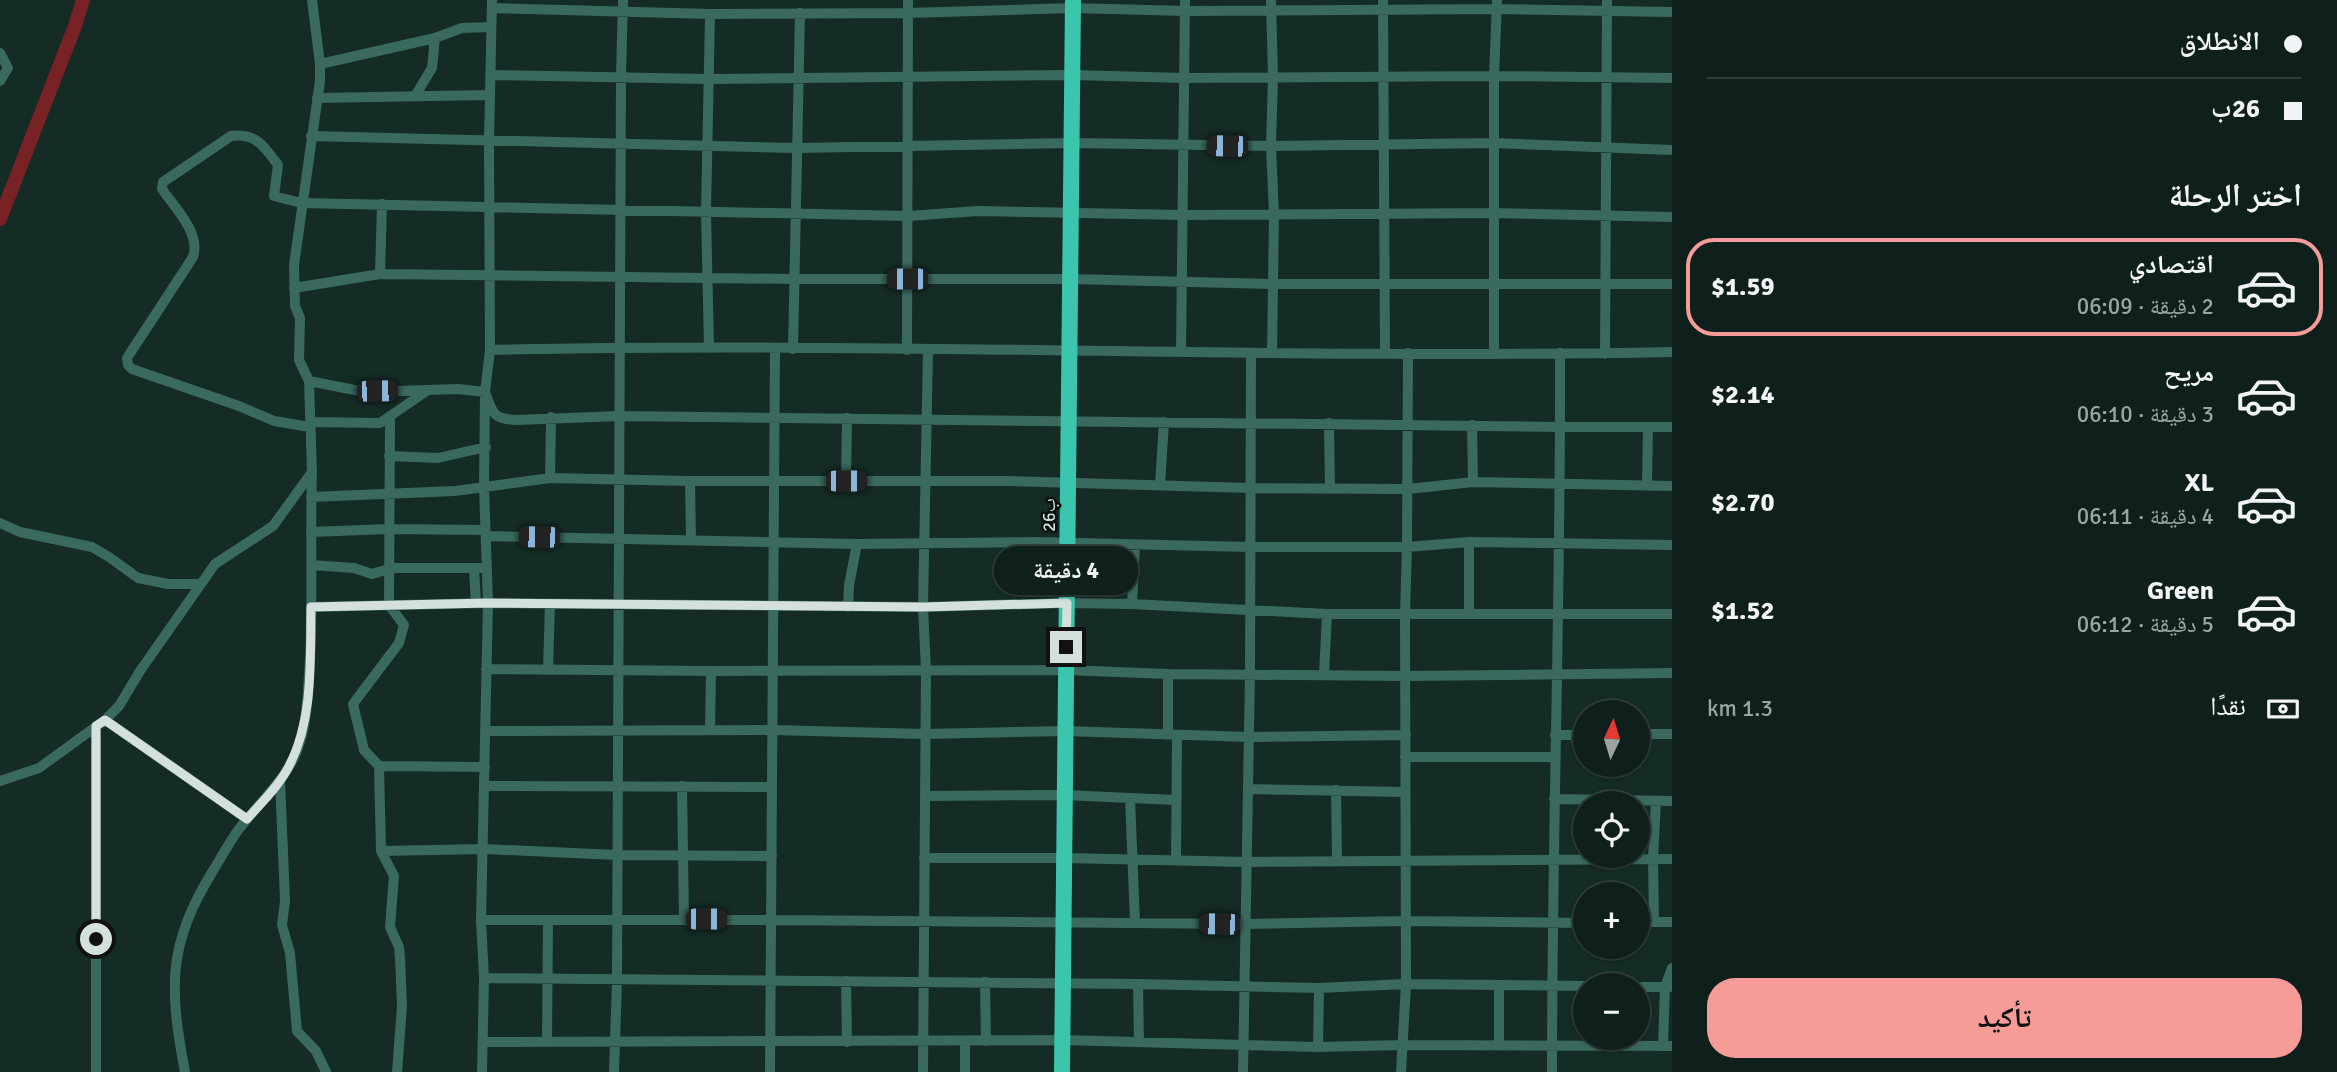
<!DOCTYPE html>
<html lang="ar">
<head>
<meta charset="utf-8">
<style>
  :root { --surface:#0f201c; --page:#182825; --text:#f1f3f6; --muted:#9ba3a3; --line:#2f3e3b; --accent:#f59b98 }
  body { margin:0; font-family:Signika,"Noto Naskh Arabic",sans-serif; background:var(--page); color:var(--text); direction:rtl; height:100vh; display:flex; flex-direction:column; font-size:26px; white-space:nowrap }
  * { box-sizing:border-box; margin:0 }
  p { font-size:23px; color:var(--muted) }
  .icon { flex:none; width:38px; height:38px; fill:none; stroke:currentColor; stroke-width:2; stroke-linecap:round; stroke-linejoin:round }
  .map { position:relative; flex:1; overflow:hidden; direction:ltr }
  .panel { display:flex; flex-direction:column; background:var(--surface); width:665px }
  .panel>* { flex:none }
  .banner { display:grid; align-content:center; height:154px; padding:0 35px; background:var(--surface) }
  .needle { width:46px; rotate:4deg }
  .controls { position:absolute; left:1573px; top:700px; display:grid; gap:14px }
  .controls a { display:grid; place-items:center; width:77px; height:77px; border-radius:50%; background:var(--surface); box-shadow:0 2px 5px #0004,0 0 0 2px var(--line); font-size:35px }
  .end { position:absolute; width:32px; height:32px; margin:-16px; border:9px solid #d3e0dd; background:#111; box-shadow:0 0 0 4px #111 }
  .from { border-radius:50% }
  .bubble { position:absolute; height:49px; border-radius:24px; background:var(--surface); box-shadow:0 2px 5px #0004,0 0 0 2px var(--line); font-size:23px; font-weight:700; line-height:49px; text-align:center; direction:rtl }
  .car { position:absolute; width:21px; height:42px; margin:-21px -10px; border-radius:9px; box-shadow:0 0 5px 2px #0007; background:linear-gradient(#222 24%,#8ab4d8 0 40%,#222 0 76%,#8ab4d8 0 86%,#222 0) }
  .banner b { display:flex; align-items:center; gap:24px; height:66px; font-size:26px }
  .banner b+b { border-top:2px solid var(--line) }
  .banner i { width:18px; height:18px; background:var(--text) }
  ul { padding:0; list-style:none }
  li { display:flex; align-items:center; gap:21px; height:98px; margin:0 14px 10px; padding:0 21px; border:4px solid transparent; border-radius:28px }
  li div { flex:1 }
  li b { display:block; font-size:26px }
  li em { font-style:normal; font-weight:700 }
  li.current { border-color:var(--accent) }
  li>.icon { width:63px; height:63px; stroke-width:1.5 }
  h2 { padding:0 35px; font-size:32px; line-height:84px }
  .pay { display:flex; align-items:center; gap:18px; height:77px; padding:0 35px; font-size:26px }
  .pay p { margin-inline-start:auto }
  .primary-button { display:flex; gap:14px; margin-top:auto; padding:14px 35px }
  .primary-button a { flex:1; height:80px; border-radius:28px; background:var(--accent); color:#111; font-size:28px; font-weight:700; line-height:80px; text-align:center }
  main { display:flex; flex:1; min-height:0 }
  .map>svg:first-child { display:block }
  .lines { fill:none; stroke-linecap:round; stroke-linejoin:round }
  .river { stroke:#792226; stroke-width:14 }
  .minor { stroke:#3a695f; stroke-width:10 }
  .highway { stroke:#3cc5ad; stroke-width:16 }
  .route { stroke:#d3e0dd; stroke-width:9 }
  .labels { text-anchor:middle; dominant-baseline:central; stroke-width:5; stroke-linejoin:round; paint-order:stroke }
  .street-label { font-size:18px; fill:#d3e0dd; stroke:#08110f }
</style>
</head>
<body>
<main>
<section class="panel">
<div class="banner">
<b><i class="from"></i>الانطلاق</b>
<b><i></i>26ب</b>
</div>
<h2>اختر الرحلة</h2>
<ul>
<li class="current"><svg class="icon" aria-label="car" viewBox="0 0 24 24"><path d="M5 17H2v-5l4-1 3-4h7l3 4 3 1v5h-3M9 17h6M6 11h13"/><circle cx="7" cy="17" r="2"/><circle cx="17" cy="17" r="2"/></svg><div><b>اقتصادي</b><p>2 دقيقة · 06:09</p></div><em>$1.59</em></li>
<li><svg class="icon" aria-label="car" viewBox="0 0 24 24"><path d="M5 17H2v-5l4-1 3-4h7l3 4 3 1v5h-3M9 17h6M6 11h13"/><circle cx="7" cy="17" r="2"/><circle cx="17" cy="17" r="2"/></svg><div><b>مريح</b><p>3 دقيقة · 06:10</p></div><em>$2.14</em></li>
<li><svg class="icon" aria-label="car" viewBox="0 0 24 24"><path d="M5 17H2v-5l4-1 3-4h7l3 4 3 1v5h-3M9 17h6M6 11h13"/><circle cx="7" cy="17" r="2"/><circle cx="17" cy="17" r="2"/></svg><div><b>XL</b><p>4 دقيقة · 06:11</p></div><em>$2.70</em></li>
<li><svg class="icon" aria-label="car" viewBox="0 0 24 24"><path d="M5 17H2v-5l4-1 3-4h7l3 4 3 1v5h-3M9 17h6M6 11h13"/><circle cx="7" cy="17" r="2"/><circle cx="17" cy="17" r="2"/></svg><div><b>Green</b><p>5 دقيقة · 06:12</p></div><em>$1.52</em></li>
</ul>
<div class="pay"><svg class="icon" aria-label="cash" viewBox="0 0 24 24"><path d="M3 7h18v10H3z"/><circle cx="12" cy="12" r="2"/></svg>نقدًا<p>1.3 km</p></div>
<div class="primary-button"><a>تأكيد</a></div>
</section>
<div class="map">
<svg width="1672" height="1072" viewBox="0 0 1672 1072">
  <rect width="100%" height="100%" fill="#142b26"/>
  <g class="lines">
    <path class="river" d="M 0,219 L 75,26 L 83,0"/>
    <path class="minor" d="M 1271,0 L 1273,77 L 1271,146 L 1274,215 L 1272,353
      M 1383,0 L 1385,353
      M 492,8 L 710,14 L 908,13 L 1073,8 L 1185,11 L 1497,9 L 1672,12
      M 0,53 L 8,68 L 0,81
      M 320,64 L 435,38 L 462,28 L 491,27
      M 490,75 L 708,79 L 1072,75 L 1184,78 L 1494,76 L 1672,78
      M 415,96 L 432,68 L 435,38
      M 317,98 L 489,95
      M 311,136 L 797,148 L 1072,143 L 1271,146 L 1493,143 L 1672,150
      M 380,274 L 382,204
      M 294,288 L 380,274 L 794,279 L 1070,279 L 1273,284 L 1672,284
      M 709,348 L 706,212 L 710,14
      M 793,349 L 800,13
      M 490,350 C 884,341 1278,360 1672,352
      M 907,350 L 908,0
      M 1181,352 L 1185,0
      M 1494,353 L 1494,76 L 1497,0
      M 1605,354 L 1607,0
      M 309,381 L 365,392 L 458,389 L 485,392 C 493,413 492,419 517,420 L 619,416 L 1560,427 L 1672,427
      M 390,418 L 389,605 L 404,625 L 399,643 L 353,704 L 364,750 L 379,766 L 381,851 L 394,876 L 390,927 L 399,947 L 400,958 L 402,1006 L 397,1072
      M 310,422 L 380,423 L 428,390
      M 1329,423 L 1330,488
      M 1472,425 L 1473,482
      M 310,427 L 274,421 L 239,406 L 132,369 L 128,365 L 127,358 L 193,257 C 201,233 175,208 162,189 L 163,182 L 231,136 C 256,133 264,146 278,165 L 274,196 L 301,203 L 908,216 L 978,211 L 1182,215 L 1493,213 L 1672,217
      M 389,456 L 438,458 L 486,447
      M 550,478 L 551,417
      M 690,481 L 691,540
      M 846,481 L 847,418
      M 1647,484 L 1648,427
      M 1160,485 L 1164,422
      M 311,497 L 455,491 L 550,478 L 690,481 L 1005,481 L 1250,488 L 1408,489 L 1473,482 L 1672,486
      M 0,523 L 20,532 L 92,547 L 109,557 L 138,578 L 168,584 L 201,584
      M 311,532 L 388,529 L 485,530
      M 486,536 L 857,544 L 1036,542 L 1250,547 L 1407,547 L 1469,542 L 1672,545
      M 311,565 L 354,568 L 372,574 L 389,569
      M 389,568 L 486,568
      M 474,568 L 476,603
      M 1132,604 L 1135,545
      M 311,607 L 488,603 L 923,607 L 1067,603 L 1132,604 L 1327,614 L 1672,614
      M 848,607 L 849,585 L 857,544
      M 1469,612 L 1469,542
      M 486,669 L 711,671 L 1066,670 L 1168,674 L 1405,676 L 1672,673
      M 548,670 L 550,604
      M 1168,674 L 1168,735
      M 1324,675 L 1327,614
      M 105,720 L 247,819
      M 96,726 L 96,1072
      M 710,730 L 711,671
      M 485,731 L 772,730 L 925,734 L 1065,731 L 1250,737 L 1406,735
      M 1638,734 L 1672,734
      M 1555,735 L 1586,735
      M 1405,757 L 1555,757
      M 379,766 L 485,767
      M 0,781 L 39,768 L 105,720 L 119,706 L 140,671 L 215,564 L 273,526 L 312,472 L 309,381 L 299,360 L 300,318 L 295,306 L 294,265 L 320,81 L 320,64 L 312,0
      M 280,781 L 285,901 L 282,925 L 290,953 L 297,1031 L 316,1051 L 326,1072
      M 484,786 L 772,787
      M 682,786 L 684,919
      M 1248,789 L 1405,792
      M 1336,790 L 1337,860
      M 925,796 L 1065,795 L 1175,800
      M 1130,798 L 1135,922
      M 1554,799 L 1672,801
      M 381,851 L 484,849 L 617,855 L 772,856
      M 924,858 L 1064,858 L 1247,862 L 1672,859
      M 1176,860 L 1177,735
      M 481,920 L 770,920 L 1247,924 L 1405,921 L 1586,923
      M 1638,922 L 1672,922
      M 1654,922 L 1653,859 L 1656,801
      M 484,978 L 1138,984 L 1319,988 L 1406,984 L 1586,986
      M 846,981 L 847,1042
      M 985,982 L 986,1041
      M 1138,984 L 1139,1042
      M 1638,987 L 1670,987
      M 483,1042 L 1062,1040 L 1318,1047 L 1402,1045 L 1672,1046
      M 547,1042 L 548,920
      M 965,1042 L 965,1072
      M 1499,1045 L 1499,986
      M 1663,1046 L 1665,987 L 1672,968
      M 1318,1047 L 1319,988
      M 185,1072 C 169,987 167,945 214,869 C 222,856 230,841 239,829 C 261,800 290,777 300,742 C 308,715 308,686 310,658 C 313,596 310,534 312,472
      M 482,1072 L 484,978 L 481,920 L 488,603 L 484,486 L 485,392 L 490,350 L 489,142 L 492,0
      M 614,1072 L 617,981 L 621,76 L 623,0
      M 770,1072 L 775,349
      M 923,1072 L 926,670 L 923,607 L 928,350
      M 1243,1072 L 1250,674 L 1251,353
      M 1401,1072 L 1406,984 L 1405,614 L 1407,547 L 1408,353
      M 1552,1072 C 1552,832 1561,593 1560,353"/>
    <path class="highway" d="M 1062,1072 L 1073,0"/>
  </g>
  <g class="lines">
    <path class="route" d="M 96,939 L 96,726 L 105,720 L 247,819 C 261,803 278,787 288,768 C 314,720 310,659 311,607 L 488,603 L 923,607 L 1067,603 L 1066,647"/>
  </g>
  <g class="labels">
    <g class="street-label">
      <text transform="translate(1049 515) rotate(-90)">26ب</text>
    </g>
  </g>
</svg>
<div class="controls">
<a><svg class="needle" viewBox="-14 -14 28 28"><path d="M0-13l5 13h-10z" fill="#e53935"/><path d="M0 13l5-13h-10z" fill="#9ba3a3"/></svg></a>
<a><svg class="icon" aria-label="locate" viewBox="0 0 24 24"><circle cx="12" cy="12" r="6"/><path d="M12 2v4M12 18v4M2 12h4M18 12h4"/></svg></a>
<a>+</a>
<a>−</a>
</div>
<i class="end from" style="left:96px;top:939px"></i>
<i class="end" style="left:1066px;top:647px"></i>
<div class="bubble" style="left:994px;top:546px;width:144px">4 دقيقة</div>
<i class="car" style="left:1227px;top:146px;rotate:271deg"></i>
<i class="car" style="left:907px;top:279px;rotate:270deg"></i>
<i class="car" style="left:377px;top:391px;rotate:89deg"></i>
<i class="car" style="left:846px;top:481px;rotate:90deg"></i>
<i class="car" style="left:539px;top:537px;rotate:271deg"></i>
<i class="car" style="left:706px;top:919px;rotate:90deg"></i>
<i class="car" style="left:1219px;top:924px;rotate:271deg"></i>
</div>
</main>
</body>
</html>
